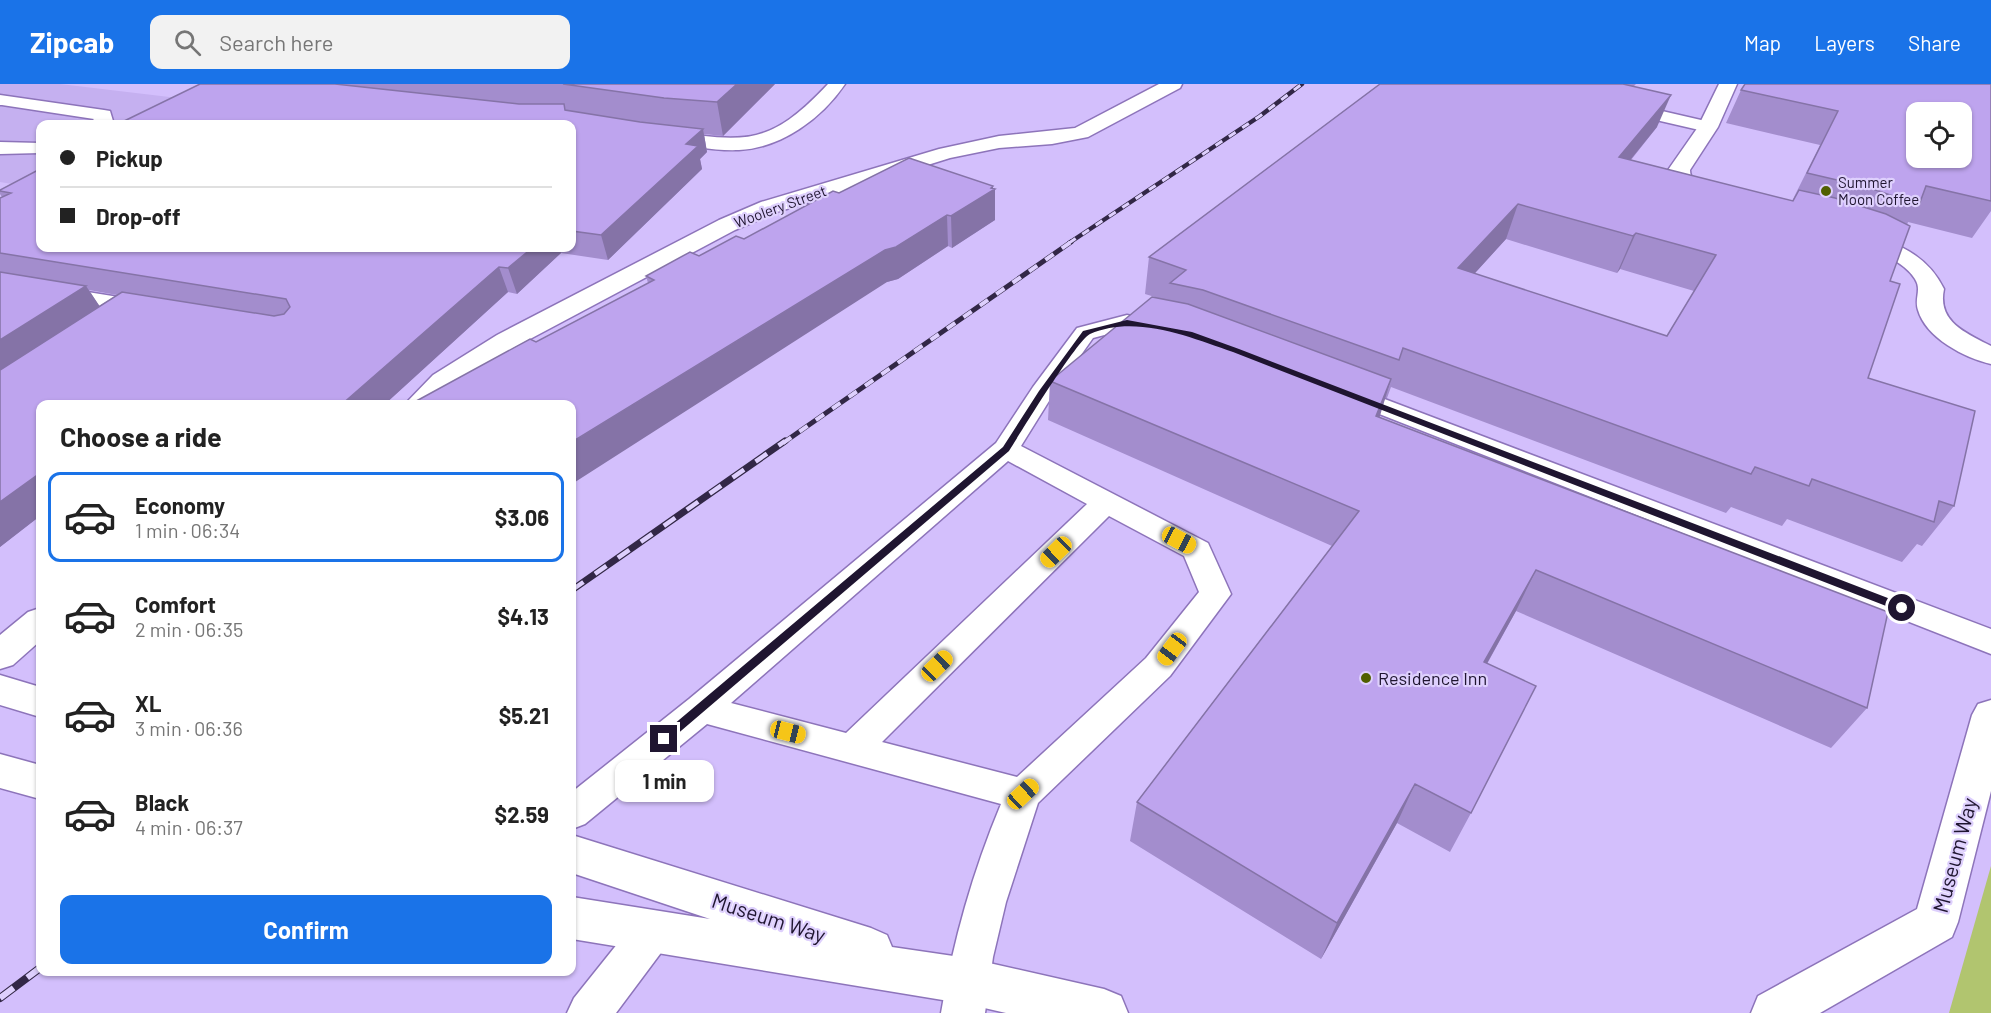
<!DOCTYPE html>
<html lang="en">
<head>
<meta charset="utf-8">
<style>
  :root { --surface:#fff; --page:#f2f2f2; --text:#222; --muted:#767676; --line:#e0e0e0; --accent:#1a73e8 }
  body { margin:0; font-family:Barlow,sans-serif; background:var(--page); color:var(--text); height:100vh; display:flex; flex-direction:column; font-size:22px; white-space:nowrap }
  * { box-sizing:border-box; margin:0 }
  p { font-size:20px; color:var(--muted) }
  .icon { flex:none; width:33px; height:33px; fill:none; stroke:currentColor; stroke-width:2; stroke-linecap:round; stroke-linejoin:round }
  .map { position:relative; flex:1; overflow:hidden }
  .panel { position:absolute; left:36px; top:316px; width:540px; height:576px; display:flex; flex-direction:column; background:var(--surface); border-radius:12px; box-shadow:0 2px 4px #0004 }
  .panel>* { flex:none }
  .hud { position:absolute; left:36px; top:36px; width:540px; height:132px; border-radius:12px; box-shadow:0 2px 4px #0004; display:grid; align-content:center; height:132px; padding:0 24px; background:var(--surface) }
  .tools { position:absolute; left:1906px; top:18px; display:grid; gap:12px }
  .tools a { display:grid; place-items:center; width:66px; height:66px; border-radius:12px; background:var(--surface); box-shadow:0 2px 4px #0004; font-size:30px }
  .end { position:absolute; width:27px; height:27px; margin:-14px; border:8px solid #1f1530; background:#fff; box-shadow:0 0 0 3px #fff }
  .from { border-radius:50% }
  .bubble { position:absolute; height:42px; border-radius:12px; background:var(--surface); box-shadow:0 2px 4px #0004; font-size:20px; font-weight:700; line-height:42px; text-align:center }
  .car { position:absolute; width:18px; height:36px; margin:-18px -9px; border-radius:8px; box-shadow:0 0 4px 2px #0007; background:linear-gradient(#f5c518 24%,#345 0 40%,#f5c518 0 76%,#345 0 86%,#f5c518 0) }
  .hud b { display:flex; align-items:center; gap:21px; height:57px; font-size:22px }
  .hud b+b { border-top:2px solid var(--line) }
  .hud i { width:15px; height:15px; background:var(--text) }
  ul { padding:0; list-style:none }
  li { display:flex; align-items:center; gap:18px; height:90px; margin:0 12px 9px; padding:0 12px; border:3px solid transparent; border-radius:12px }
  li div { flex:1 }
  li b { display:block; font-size:22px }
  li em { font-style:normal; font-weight:700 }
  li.active { border-color:var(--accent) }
  li>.icon { width:54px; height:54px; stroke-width:1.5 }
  h2 { padding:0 24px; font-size:27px; line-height:72px }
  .action { display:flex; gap:12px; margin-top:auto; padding:12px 24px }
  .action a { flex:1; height:69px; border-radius:12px; background:var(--accent); color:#fff; font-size:24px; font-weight:700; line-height:69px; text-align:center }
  header { display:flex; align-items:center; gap:36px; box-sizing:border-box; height:84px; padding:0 30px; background:var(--accent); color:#fff }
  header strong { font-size:28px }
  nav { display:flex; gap:33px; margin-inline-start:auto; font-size:21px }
  .search { width:420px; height:54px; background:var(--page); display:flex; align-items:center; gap:15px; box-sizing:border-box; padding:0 21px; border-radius:12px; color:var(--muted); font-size:22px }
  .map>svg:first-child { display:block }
  .built { fill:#c5b0f0 }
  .green { fill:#b1c56f }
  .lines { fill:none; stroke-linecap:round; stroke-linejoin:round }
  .lane-casing { stroke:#8d74ba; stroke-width:3 }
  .street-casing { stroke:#8d74ba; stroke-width:3 }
  .lane { fill:#fff; fill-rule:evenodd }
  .street { fill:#fff; fill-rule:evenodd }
  .rail-far3-casing { stroke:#322746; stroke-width:4.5 }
  .rail-far2-casing { stroke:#322746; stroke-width:5 }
  .rail-far1-casing { stroke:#322746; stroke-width:7 }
  .rail-casing { stroke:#322746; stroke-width:8 }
  .rail-far3 { stroke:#ded0fd; stroke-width:3; stroke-dasharray:8; stroke-linecap:butt }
  .rail-far2 { stroke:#ded0fd; stroke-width:4; stroke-dasharray:10; stroke-linecap:butt }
  .rail-far1 { stroke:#ded0fd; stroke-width:4.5; stroke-dasharray:14; stroke-linecap:butt }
  .rail { stroke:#ded0fd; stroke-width:6; stroke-dasharray:17; stroke-linecap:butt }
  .wall { fill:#a38dcd; fill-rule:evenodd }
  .shaded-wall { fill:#8573a7 }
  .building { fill:#bea4ee; stroke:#8573a7; stroke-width:1.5; fill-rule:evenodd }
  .route { fill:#1f1530 }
  .poi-dot { fill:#505f00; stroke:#ded0fd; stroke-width:2 }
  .labels { text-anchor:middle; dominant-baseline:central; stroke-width:4.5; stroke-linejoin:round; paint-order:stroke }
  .far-poi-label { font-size:15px; fill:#1f1530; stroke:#ded0fd; text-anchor:start }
  .far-street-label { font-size:15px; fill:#1f1530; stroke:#ded0fd }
  .poi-label { font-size:18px; fill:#1f1530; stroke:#ded0fd; text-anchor:start }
  .near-street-label { font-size:21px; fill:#1f1530; stroke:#ded0fd }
</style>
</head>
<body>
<header>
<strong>Zipcab</strong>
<div class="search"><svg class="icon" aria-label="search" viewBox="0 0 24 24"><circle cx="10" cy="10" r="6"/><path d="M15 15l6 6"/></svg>Search here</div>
<nav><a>Map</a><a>Layers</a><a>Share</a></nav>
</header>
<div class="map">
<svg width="1991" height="929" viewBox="0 0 1991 929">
  <rect width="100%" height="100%" fill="#d3bffc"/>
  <path class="built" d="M 0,0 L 60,0 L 203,17 L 159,40 L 40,40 L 40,102 L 37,104 L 0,98 Z"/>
  <path class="green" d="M 1991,782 L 1991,929 L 1949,929 Z"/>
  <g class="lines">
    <g class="lane-casing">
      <path id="lane" d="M 828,0 L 845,0 C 822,34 782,64 739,66 C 715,67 690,62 666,59 L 659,57 L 657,53 L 659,49 L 666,47 C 746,58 769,63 828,0 Z
        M 0,11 L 104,26 L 110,27 L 113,37 L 111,40 L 89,40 L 94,35 L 2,21 L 0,21 Z
        M 1623,18 L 1714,39 L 1717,43 L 1714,47 L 1708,48 L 1617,27 L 1614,23 L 1617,19 Z
        M 0,58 L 40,59 L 40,69 L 0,70 Z
        M 1127,231 L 1166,239 L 1170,244 L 1166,249 L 1158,251 L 1127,245 L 1093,254 L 1054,309 L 1021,362 L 1208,459 L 1231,510 L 1170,592 L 1038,719 L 1006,818 L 993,873 L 985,929 L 941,929 C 953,857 973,787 1001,720 L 707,640 L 585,740 L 572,745 L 572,708 L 689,615 L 996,359 L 1033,303 L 1077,244 ZM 1008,377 L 1087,420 L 846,649 L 731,619 ZM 1109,432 L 1184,472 L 1199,508 L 1146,574 L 1017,693 L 882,658 Z
        M 1345,300 L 1991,545 L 1991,570 L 1336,313 L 1332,308 L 1336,303 Z
        M 652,829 L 666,834 L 672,848 L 666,862 L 616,929 L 567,929 L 574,914 L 638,834 Z"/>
    </g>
    <g class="street-casing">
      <path id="street" d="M 1159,0 L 1182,0 L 1180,4 L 1088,53 L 1052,60 L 999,64 L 950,74 L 777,128 L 735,146 L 515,263 L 453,303 L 434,321 L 404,321 L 433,291 L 497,251 L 719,136 L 761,118 L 939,65 L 999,52 L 1075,44 Z
        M 1719,0 L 1737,0 L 1718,43 L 1690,86 C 1690,103 1713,103 1721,115 L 1718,120 C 1700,124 1668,106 1668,86 L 1698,43 Z
        M 1858,148 C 1894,157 1927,170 1944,205 C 1937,238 1966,249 1991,262 L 1991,280 C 1965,274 1926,254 1918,226 C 1914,214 1922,206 1915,195 C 1902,174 1871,166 1850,160 L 1846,155 L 1850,150 Z
        M 0,194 L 150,218 L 159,221 L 163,226 L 159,231 L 150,234 L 0,208 Z
        M 40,524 L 40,557 L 13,581 L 0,585 L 0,551 L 28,528 Z
        M 0,591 L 40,603 L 40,633 L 0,621 Z
        M 1991,616 L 1991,707 L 1958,838 L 1952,853 L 1820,929 L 1751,929 L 1758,912 L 1917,825 L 1972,631 L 1978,620 Z
        M 0,670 L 40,681 L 40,715 L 0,704 Z
        M 572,751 L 871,844 L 887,851 L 892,863 L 967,874 L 1104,905 L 1121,912 L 1128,929 L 1006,929 L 967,920 L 572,855 L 572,813 L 710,835 L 572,789 Z"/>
    </g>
    <use href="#lane" class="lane"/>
    <use href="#street" class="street"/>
    <g class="rail-far3-casing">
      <path id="rail-far3" d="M 1069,159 L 1260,32 L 1302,0"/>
    </g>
    <g class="rail-far2-casing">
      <path id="rail-far2" d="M 783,359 L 1071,158"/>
    </g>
    <g class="rail-far1-casing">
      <path id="rail-far1" d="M 572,506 L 785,357"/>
    </g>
    <g class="rail-casing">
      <path id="rail" d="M 0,914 L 40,884"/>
    </g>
    <use href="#rail-far3" class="rail-far3"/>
    <use href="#rail-far2" class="rail-far2"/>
    <use href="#rail-far1" class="rail-far1"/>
    <use href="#rail" class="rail"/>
  </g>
  <path class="wall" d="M 200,0 L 775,0 L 723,52 L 704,50 L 707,68 L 700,75 L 702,85 L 608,176 L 561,169 L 517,210 L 508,208 L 384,321 L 40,321 L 40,432 L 0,463 L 0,114 L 2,113 L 0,110 L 0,106 L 40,85 L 40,164 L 572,164 L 572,40 ZM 89,206 L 117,211 L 99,222 Z
    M 1380,0 L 1636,0 L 1634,2 L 1657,43 L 1631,76 L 1792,117 L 1820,61 L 1726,39 L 1741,6 L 1991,0 L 1991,127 L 1972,154 L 1908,138 L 1890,197 L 1868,294 L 1954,422 L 1922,462 L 1917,460 L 1902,478 L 1787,435 L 1782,442 L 1731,423 L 1726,429 L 1391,303 L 1387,314 L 1385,314 L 1379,333 L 1867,624 L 1831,664 L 1516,527 L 1487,580 L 1471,729 L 1450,768 L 1397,739 L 1321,875 L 1130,757 L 1137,718 L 1332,462 L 1048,336 L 1050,297 L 1155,213 L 1145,210 L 1149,173 ZM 1506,155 L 1617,189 L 1620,185 L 1694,207 L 1667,252 L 1474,190 Z
    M 993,105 L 995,136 L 952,164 L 948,162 L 898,195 L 887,198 L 536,258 L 648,199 L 646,192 L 744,155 L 839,109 Z"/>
  <path class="shaded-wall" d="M 737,0 L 775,0 L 723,52 L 717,18 Z
    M 1671,11 L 1657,43 L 1605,107 L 1619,73 Z
    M 703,45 L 707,68 L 700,75 L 702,85 L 608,176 L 601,151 L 686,60 Z
    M 993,102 L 993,106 L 995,105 L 995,136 L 952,164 L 951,132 Z
    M 1518,120 L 1506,155 L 1446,221 L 1458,184 Z
    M 947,131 L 948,162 L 898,195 L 887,198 L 572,400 L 572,358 L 885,166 Z
    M 1636,149 L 1620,185 L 1617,189 L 1633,152 Z
    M 532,164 L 559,164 L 561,169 L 517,210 L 508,184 Z
    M 499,183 L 508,208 L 384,321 L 341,321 Z
    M 86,202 L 103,227 L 0,295 L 0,256 Z
    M 1391,295 L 1379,335 L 1376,332 Z
    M 40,389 L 40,432 L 0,463 L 0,418 Z
    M 1536,486 L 1516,527 L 1465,619 L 1484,578 Z
    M 1415,700 L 1397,739 L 1321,875 L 1337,839 Z"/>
  <path class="building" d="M 200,0 L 335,0 L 519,20 L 564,20 L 565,26 L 640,38 L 703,45 L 686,60 L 698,62 L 601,151 L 572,147 L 572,40 L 118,40 Z
    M 563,0 L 737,0 L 717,18 L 664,14 Z
    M 1380,0 L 1623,0 L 1671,11 L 1619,73 L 1793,117 L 1799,106 L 1835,114 L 1886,130 L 1910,142 L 1890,197 L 1900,200 L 1868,294 L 1975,327 L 1954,422 L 1939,417 L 1934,438 L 1812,395 L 1809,402 L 1755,383 L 1751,390 L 1403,264 L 1399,276 L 1203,206 L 1170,199 L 1186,186 L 1149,173 ZM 1518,120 L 1633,152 L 1636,149 L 1716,171 L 1667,252 L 1458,184 Z
    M 1745,0 L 1991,0 L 1991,117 L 1926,102 L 1919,121 L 1867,103 L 1807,89 L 1838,27 L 1741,6 ZM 1917,28 L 1962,28 L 1962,74 L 1917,74 Z
    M 909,74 L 993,102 L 991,104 L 995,105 L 951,132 L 947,131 L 896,163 L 885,166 L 572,358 L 572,321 L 409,321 L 530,255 L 536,258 L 654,196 L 646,192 L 690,168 L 699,172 L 736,152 L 744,155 L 833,107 L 839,109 Z
    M 40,85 L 40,164 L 532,164 L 508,184 L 499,183 L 341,321 L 40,321 L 40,389 L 0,418 L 0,286 L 122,208 L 274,232 L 284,230 L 290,223 L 286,215 L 0,169 L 0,114 L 11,109 L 0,107 L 0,106 Z
    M 0,188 L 86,202 L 0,256 Z
    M 1152,213 L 1188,220 L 1391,295 L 1376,332 L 1888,528 L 1867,624 L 1536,486 L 1484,578 L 1536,602 L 1471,729 L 1415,700 L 1337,839 L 1137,718 L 1359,427 L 1050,297 Z"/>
  <path class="route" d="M 1127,236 L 1192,248 L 1239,265 L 1906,521 L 1907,524 L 1906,527 L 1899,527 L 1233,268 C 1190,253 1135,230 1090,250 C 1077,256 1021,348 1009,367 L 668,658 L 660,658 L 660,652 L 1003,363 L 1039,307 L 1083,247 Z"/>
  <g class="poi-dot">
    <circle cx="1826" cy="107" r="6"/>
    <circle cx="1366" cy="594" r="6"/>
  </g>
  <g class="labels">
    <g class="far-poi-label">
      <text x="1838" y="98">Summer<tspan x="1838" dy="17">Moon Coffee</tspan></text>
    </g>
    <g class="far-street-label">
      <text transform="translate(780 122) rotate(-20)">Woolery Street</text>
    </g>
    <g class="poi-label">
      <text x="1378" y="594">Residence Inn</text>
    </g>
    <g class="near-street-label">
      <text transform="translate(1954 771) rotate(-75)">Museum Way</text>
      <text transform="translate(769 833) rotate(18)">Museum Way</text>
    </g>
  </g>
</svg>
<div class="tools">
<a><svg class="icon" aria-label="locate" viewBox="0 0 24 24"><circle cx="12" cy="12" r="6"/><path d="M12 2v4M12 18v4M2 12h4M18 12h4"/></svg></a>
</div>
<i class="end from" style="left:1902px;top:524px"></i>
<i class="end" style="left:664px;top:655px"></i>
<div class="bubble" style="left:615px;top:676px;width:99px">1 min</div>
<i class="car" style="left:1179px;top:456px;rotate:118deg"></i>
<i class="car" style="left:1056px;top:468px;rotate:226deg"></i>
<i class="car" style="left:1172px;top:565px;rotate:217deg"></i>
<i class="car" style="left:937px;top:582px;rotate:46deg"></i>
<i class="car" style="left:788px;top:648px;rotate:104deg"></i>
<i class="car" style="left:1023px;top:710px;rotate:47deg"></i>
<div class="hud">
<b><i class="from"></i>Pickup</b>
<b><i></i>Drop-off</b>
</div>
<section class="panel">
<h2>Choose a ride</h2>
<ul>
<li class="active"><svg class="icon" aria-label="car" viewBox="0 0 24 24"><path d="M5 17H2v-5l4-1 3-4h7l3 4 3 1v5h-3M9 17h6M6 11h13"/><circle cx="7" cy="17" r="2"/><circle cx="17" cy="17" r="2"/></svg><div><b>Economy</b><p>1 min · 06:34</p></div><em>$3.06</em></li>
<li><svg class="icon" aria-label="car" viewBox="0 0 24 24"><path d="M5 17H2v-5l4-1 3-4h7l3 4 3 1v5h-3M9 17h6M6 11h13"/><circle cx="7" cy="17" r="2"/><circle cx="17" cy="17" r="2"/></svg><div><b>Comfort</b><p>2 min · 06:35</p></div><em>$4.13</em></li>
<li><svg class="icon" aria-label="car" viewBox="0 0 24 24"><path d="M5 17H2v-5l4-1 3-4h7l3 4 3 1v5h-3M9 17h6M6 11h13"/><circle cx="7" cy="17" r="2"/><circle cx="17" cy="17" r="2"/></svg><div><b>XL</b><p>3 min · 06:36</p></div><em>$5.21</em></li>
<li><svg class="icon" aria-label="car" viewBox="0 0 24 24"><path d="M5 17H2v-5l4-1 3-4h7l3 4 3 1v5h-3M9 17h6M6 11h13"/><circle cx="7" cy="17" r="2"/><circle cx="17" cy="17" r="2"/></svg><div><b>Black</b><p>4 min · 06:37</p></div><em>$2.59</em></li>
</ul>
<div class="action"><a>Confirm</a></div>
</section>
</div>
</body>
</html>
